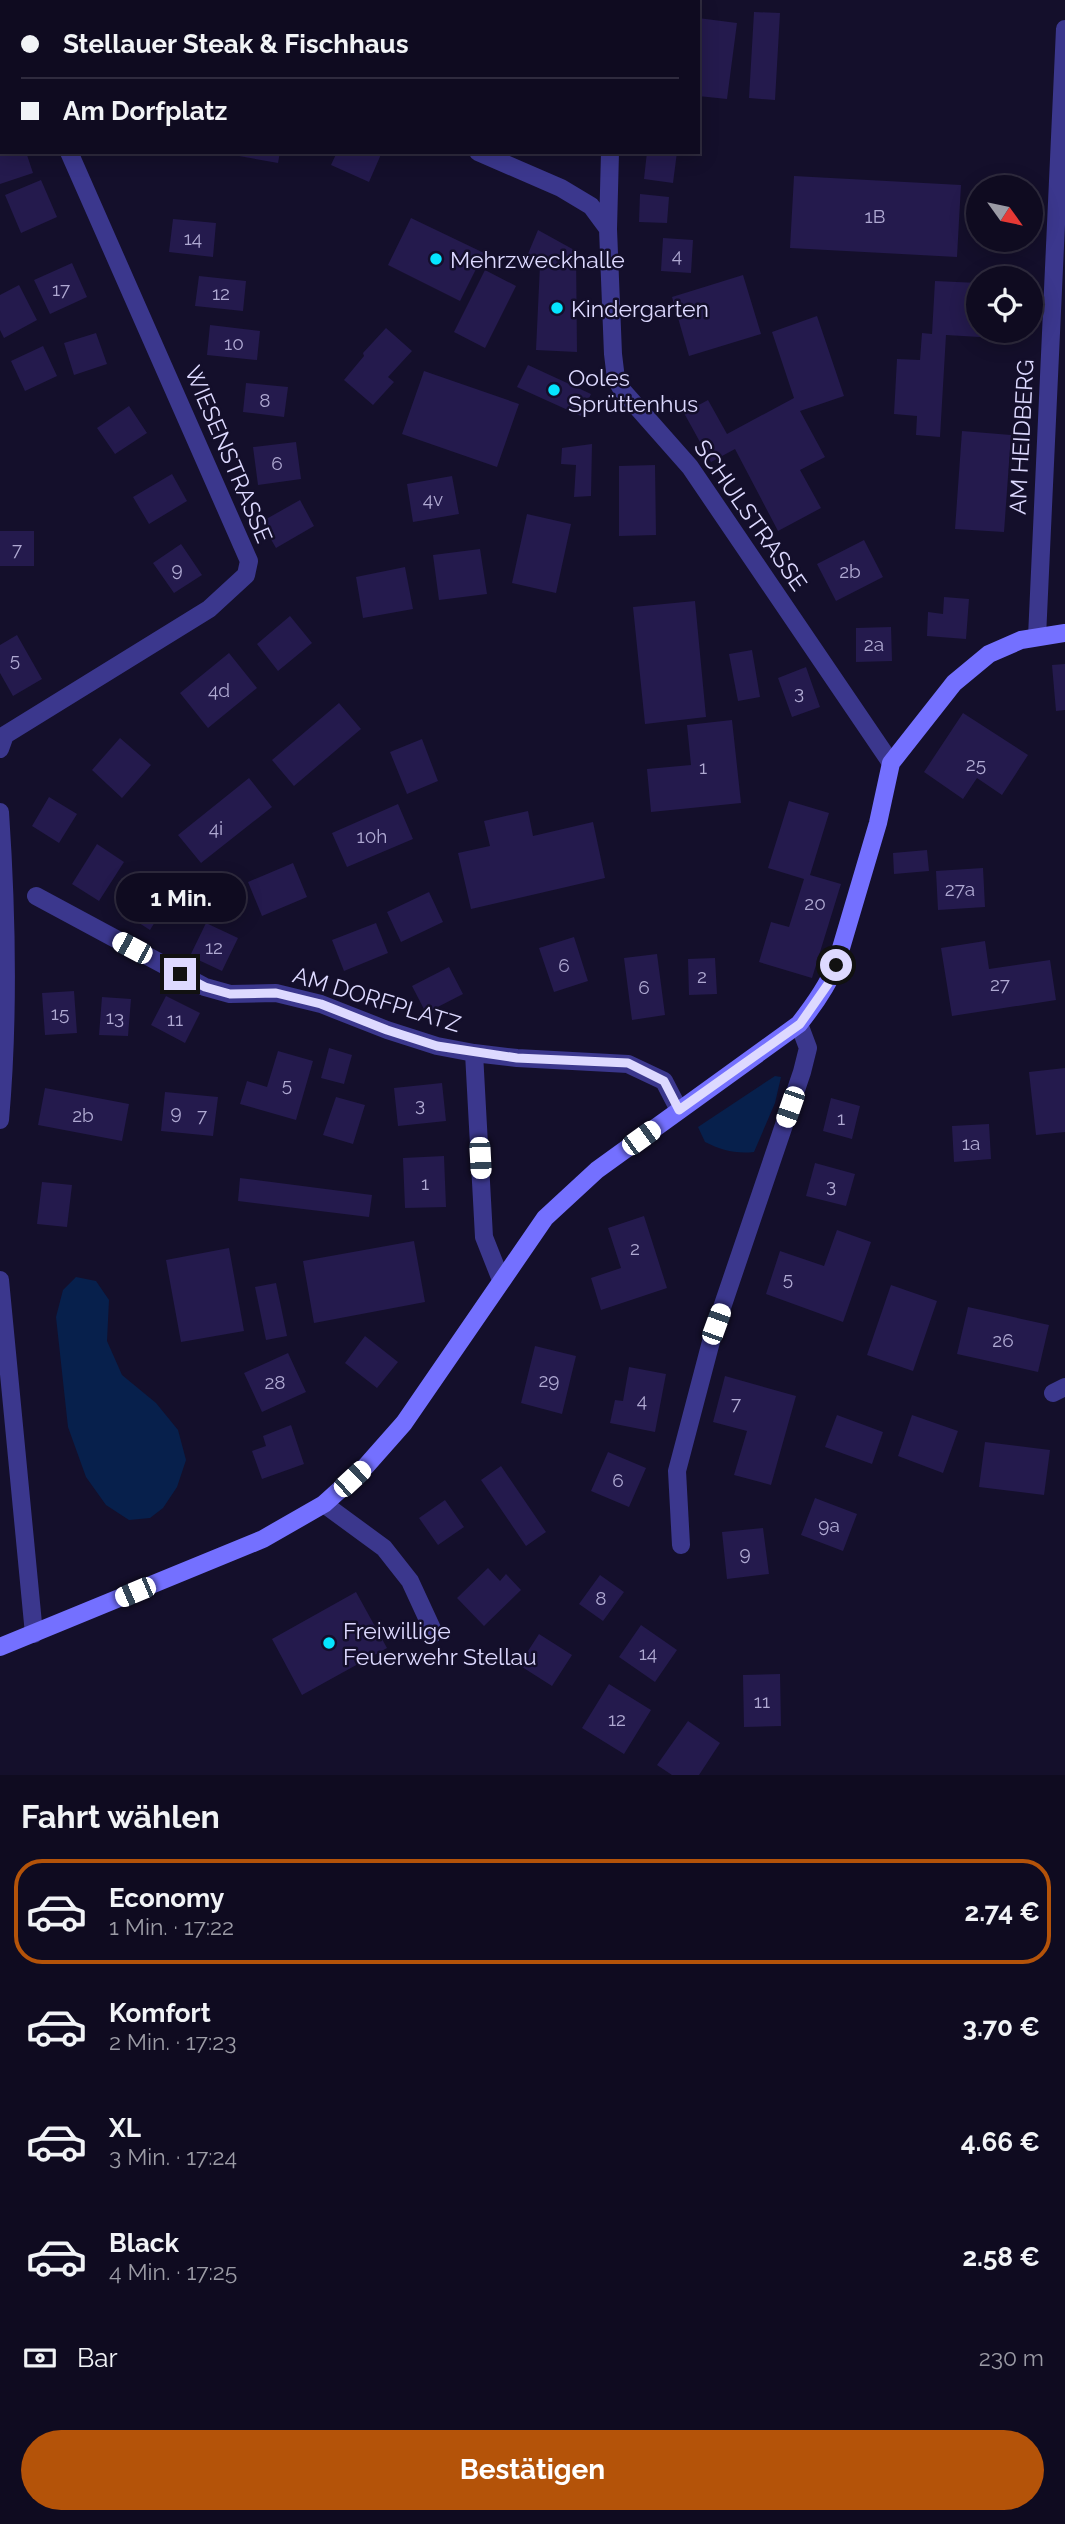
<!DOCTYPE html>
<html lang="de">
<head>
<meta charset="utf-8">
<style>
  :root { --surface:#0f0b20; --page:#1d192d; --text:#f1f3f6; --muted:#9b9ba5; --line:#2f2b3e; --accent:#b45309 }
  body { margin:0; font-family:Raleway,sans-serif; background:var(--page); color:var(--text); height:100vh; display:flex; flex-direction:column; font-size:26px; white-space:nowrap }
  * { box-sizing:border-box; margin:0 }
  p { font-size:23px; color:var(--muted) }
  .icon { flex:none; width:38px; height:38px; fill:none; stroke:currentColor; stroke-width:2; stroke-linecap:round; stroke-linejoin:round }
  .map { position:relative; height:1775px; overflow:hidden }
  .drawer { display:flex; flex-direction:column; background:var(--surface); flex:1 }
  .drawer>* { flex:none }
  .hud { position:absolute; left:0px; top:0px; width:700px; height:154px; box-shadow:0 4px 18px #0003,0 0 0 2px var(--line); display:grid; align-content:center; height:154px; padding:0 21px; background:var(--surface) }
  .needle { width:46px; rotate:123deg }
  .buttons { position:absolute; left:966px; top:175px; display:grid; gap:14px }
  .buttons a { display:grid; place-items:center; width:77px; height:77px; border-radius:50%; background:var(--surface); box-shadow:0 4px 18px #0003,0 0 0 2px var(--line); font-size:35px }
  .end { position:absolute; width:32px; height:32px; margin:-16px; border:9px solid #ddd9ff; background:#111; box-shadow:0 0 0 4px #111 }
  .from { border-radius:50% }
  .bubble { position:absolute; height:49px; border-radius:24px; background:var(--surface); box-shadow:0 4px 18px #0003,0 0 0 2px var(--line); font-size:23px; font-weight:700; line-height:49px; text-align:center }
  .car { position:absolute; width:21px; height:42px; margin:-21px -10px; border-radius:9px; box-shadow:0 0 5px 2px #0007; background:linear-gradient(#fff 24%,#345 0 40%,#fff 0 76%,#345 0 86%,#fff 0) }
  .hud b { display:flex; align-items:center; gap:24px; height:66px; font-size:26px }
  .hud b+b { border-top:2px solid var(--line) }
  .hud i { width:18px; height:18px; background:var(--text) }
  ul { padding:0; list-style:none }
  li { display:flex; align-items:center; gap:21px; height:105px; margin:0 14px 10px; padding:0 7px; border:4px solid transparent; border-radius:28px }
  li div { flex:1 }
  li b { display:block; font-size:26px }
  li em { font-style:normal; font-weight:700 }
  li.active { border-color:var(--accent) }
  li>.icon { width:63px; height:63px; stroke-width:1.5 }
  h2 { padding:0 21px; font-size:32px; line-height:84px }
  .pay { display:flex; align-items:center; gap:18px; height:77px; padding:0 21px; font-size:26px }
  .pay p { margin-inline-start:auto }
  .action { display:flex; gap:14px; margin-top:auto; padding:14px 21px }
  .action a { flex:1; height:80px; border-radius:42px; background:var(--accent); color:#fff; font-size:28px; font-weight:700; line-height:80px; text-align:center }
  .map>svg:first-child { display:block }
  .water { fill:#07204c }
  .building { fill:#241a4d }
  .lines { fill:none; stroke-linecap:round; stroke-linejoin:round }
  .street { stroke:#3b378d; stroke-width:18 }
  .secondary { stroke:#7470ff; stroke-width:18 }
  .route { stroke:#ddd9ff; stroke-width:9 }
  .poi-dot { fill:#05e5ff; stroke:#140f2b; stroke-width:2.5 }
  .labels { text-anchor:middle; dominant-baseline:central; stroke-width:5; stroke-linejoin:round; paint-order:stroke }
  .number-label { font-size:19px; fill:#afa9d2 }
  .poi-label { font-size:23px; fill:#ddd9ff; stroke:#140f2b; text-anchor:start }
  .street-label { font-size:23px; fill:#ddd9ff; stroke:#140f2b }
</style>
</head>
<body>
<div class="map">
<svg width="1065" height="1775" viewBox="0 0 1065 1775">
  <rect width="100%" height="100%" fill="#140f2b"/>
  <path class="water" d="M 775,1076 L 781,1077 L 775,1103 L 754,1152 C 735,1154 721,1150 705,1142 L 698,1127 Z
    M 76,1277 L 96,1281 L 109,1300 L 107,1341 L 122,1375 L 156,1403 L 178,1430 L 186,1460 L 177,1487 L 163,1508 L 150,1518 L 129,1520 L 106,1505 L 86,1477 L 68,1427 L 56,1317 L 63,1290 Z"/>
  <path class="building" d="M 754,12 L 780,13 L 775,100 L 749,98 Z
    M 698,18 L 737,23 L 727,99 L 698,96 Z
    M 0,152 L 26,152 L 33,173 L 0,184 Z
    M 239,152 L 280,152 L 278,163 L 239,156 Z
    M 337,152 L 382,152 L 369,182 L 331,165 Z
    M 647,152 L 677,152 L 673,183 L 644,179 Z
    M 794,176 L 961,185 L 957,257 L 790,248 Z
    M 41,180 L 57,217 L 21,233 L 5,195 Z
    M 640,194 L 669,197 L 667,223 L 639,222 Z
    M 411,218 L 484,253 L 460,301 L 388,265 Z
    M 173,219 L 216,223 L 213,257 L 169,252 Z
    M 538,230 L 576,251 L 577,352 L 536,350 L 540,265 L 525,261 Z
    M 663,238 L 693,240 L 691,273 L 661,271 Z
    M 72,263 L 87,297 L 50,314 L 34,280 Z
    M 485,270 L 516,286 L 485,348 L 454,332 Z
    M 743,275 L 761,334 L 689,356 L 672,297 Z
    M 199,276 L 246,281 L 243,311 L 195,306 Z
    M 935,281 L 978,283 L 978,331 L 1014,331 L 1013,339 L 946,335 L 940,437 L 916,435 L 917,416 L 894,414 L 897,359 L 920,360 L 922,333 L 932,334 Z
    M 19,285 L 37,320 L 4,338 L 0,330 L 0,295 Z
    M 817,316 L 844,396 L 800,411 L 825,457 L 800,470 L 821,508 L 778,531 L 735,449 L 711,462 L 684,413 L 708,400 L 727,434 L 794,398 L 772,332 Z
    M 210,325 L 260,331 L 257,360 L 207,355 Z
    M 386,328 L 412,351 L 388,377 L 394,382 L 373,405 L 344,380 L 364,356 L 363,353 Z
    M 96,333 L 107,364 L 74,375 L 64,343 Z
    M 43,346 L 57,376 L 25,391 L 11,361 Z
    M 528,365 L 591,394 L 581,416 L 517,387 Z
    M 424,371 L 519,404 L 497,467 L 402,434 Z
    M 246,383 L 288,387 L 284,417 L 243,412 Z
    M 129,406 L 147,433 L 115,454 L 97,428 Z
    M 962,431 L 1011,435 L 1004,532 L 955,529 Z
    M 296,442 L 301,479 L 258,485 L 253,447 Z
    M 592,444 L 591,496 L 574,497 L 576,465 L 561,464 L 562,448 Z
    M 655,465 L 656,535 L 619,536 L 619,466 Z
    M 172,474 L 187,501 L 149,524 L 133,497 Z
    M 452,476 L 459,514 L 413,522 L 407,484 Z
    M 300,500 L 314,526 L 276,548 L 261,522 Z
    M 527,514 L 571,524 L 556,593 L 512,583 Z
    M 0,531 L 34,531 L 34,566 L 0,566 Z
    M 864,540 L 883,577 L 836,601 L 817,564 Z
    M 181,544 L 202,575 L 174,593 L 153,563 Z
    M 480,549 L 487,594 L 439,600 L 433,555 Z
    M 405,567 L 413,609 L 363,618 L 356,577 Z
    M 944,597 L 969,599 L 966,639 L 927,636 L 928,612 L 943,614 Z
    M 695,601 L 706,717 L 645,724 L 633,607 Z
    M 290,616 L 312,643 L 278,671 L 257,644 Z
    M 891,627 L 892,661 L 856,662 L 856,628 Z
    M 17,635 L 42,679 L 13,696 L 0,673 L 0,645 Z
    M 752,650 L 760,697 L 738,701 L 729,654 Z
    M 229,653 L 257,688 L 208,728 L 180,693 Z
    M 1065,664 L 1065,710 L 1056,711 L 1052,665 Z
    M 806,667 L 820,707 L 792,717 L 778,678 Z
    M 339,703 L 361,729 L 294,786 L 272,760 Z
    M 963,713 L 1028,755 L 1002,795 L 977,778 L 963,799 L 924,772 Z
    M 732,720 L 741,803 L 651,812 L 647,769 L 691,765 L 687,725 Z
    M 120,738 L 151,765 L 122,798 L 92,770 Z
    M 422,739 L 438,781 L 407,794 L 390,752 Z
    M 249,778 L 272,807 L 201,863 L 178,835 Z
    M 49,797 L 77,814 L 59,843 L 32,826 Z
    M 789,801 L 829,813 L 810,875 L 841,884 L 812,978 L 759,962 L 771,922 L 789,927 L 804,879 L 768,868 Z
    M 398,804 L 413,839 L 347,867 L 332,833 Z
    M 528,811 L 533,836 L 593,822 L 605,878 L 471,909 L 458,853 L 490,846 L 484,821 Z
    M 97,844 L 124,862 L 99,901 L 72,884 Z
    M 927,850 L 929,871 L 894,874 L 893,853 Z
    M 293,863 L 307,897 L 262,916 L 248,882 Z
    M 983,868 L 985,907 L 938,910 L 936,871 Z
    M 140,883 L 168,901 L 150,930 L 122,912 Z
    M 429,892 L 443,922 L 401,942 L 387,912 Z
    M 206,923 L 238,938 L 222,971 L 190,956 Z
    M 376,923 L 388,953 L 344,971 L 332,940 Z
    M 574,937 L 588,981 L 554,992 L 539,948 Z
    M 985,941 L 989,969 L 1050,960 L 1056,1000 L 952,1016 L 941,948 Z
    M 657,954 L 665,1015 L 632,1020 L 624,958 Z
    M 715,958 L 717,994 L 689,995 L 688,959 Z
    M 449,967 L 463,994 L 426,1013 L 412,986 Z
    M 74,991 L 77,1033 L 45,1035 L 42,993 Z
    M 166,996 L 200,1013 L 185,1043 L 151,1025 Z
    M 102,997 L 131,999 L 128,1036 L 99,1035 Z
    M 329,1048 L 352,1055 L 344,1084 L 321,1078 Z
    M 278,1051 L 313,1061 L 296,1120 L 240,1104 L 247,1081 L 267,1087 Z
    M 1065,1068 L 1065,1132 L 1036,1135 L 1029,1072 Z
    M 442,1083 L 446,1121 L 398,1126 L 394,1088 Z
    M 45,1088 L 129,1104 L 122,1141 L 38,1125 Z
    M 165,1092 L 218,1097 L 213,1136 L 161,1131 Z
    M 336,1097 L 365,1105 L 353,1144 L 323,1135 Z
    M 831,1098 L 860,1106 L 852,1139 L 823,1131 Z
    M 989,1124 L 991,1159 L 954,1162 L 952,1126 Z
    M 444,1156 L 446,1207 L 405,1208 L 403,1158 Z
    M 815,1163 L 855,1174 L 846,1206 L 806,1196 Z
    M 240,1178 L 372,1195 L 369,1217 L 238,1201 Z
    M 42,1182 L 72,1185 L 67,1227 L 37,1224 Z
    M 644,1216 L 667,1288 L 601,1310 L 591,1278 L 621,1268 L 608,1228 Z
    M 837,1230 L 871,1242 L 843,1322 L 766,1294 L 780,1251 L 824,1266 Z
    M 414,1241 L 425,1302 L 314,1323 L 303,1261 Z
    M 229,1248 L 244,1331 L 181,1342 L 166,1260 Z
    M 276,1283 L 287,1336 L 266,1340 L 255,1287 Z
    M 891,1285 L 937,1301 L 913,1371 L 867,1355 Z
    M 968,1307 L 1049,1325 L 1038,1372 L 957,1354 Z
    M 365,1336 L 398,1362 L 377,1388 L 345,1363 Z
    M 535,1346 L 576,1356 L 562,1414 L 521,1403 Z
    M 288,1353 L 306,1392 L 262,1412 L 244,1373 Z
    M 629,1367 L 666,1374 L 655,1432 L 610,1423 L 615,1400 L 623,1401 Z
    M 725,1376 L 796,1396 L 771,1485 L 734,1475 L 747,1431 L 713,1422 Z
    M 837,1415 L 883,1432 L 872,1464 L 825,1447 Z
    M 912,1415 L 958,1431 L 943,1473 L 898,1456 Z
    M 291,1425 L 304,1464 L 262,1479 L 252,1451 L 266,1446 L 263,1436 Z
    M 985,1442 L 1050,1450 L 1044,1495 L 979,1487 Z
    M 608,1452 L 646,1468 L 629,1507 L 591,1491 Z
    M 501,1466 L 546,1532 L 526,1546 L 481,1480 Z
    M 815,1498 L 857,1514 L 843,1551 L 801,1535 Z
    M 445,1500 L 464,1527 L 438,1545 L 419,1518 Z
    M 763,1528 L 769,1574 L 727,1579 L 722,1532 Z
    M 488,1568 L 500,1581 L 506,1574 L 521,1590 L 484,1626 L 457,1598 Z
    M 600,1575 L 624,1592 L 603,1621 L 579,1604 Z
    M 356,1592 L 387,1648 L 302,1695 L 272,1639 Z
    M 641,1625 L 677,1650 L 655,1682 L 619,1657 Z
    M 539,1634 L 572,1655 L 552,1686 L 519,1665 Z
    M 780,1674 L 781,1726 L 744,1727 L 743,1675 Z
    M 609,1684 L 651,1710 L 624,1754 L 582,1728 Z
    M 688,1721 L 720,1743 L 699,1775 L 672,1775 L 657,1765 Z"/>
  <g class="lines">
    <path class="street" d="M 627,2 L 627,0
      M 0,10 L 2,12
      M 478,152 L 561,188 L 591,206 L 608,229 L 613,354 L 616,379 L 622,390 L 690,467 L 891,763
      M 608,229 L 610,152
      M 1037,637 L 1065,29
      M 0,749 L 5,735 L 209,609 L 246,575 L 249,561 L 69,152
      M 0,812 C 7,915 9,1018 0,1120
      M 36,896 L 205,987 L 230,994 L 276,993 L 321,1004 L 387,1030 L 437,1046 L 474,1053
      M 0,1280 L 34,1634
      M 501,1280 L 484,1237 L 474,1053 L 517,1058 L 628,1064 L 664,1081 L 679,1110
      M 1053,1393 L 1065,1387
      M 324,1504 L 384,1548 L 410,1581 L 434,1633
      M 681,1545 L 677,1471 L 713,1334 L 802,1072 L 808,1048 L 799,1024"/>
    <path class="secondary" d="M 0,1647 L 263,1539 L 324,1504 L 366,1466 L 404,1423 L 545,1218 L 597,1170 L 799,1024 C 814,1005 827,987 836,965 L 878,823 L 891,763 L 954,683 L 989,654 L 1021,640 L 1065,633"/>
  </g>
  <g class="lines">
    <path class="route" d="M 180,974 L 205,987 L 230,994 L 276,993 L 321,1004 L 387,1030 L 437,1046 L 517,1058 L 628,1063 L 664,1081 L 679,1110 L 800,1024 L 828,984 L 836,965"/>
  </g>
  <g class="poi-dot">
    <circle cx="436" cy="259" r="7"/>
    <circle cx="557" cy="308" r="7"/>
    <circle cx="554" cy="390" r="7"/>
    <circle cx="329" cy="1643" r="7"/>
  </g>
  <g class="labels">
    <g class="number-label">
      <text x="875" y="216">1B</text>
      <text x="193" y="238">14</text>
      <text x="677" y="255">4</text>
      <text x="61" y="289">17</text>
      <text x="221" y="293">12</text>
      <text x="234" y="343">10</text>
      <text x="265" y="400">8</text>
      <text x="277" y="463">6</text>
      <text x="433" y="499">4v</text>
      <text x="17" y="549">7</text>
      <text x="177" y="569">9</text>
      <text x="850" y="571">2b</text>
      <text x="874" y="644">2a</text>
      <text x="15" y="659">5</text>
      <text x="219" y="690">4d</text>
      <text x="799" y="692">3</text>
      <text x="976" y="764">25</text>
      <text x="703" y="767">1</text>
      <text x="216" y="828">4i</text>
      <text x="372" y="836">10h</text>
      <text x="960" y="889">27a</text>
      <text x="815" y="903">20</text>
      <text x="214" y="947">12</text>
      <text x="564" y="965">6</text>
      <text x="702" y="976">2</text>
      <text x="1000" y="984">27</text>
      <text x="644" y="987">6</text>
      <text x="60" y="1013">15</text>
      <text x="115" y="1017">13</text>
      <text x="175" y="1019">11</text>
      <text x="287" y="1084">5</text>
      <text x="420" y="1104">3</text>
      <text x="176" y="1112">9</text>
      <text x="83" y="1115">2b</text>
      <text x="202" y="1115">7</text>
      <text x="841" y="1118">1</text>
      <text x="971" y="1143">1a</text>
      <text x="425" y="1183">1</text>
      <text x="831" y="1185">3</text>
      <text x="635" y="1248">2</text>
      <text x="788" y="1278">5</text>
      <text x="1003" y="1340">26</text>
      <text x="549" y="1380">29</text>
      <text x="275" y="1382">28</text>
      <text x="642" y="1400">4</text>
      <text x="736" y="1403">7</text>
      <text x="618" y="1480">6</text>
      <text x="829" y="1525">9a</text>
      <text x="745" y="1553">9</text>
      <text x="601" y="1598">8</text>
      <text x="648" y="1653">14</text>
      <text x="762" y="1701">11</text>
      <text x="617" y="1719">12</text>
    </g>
    <g class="poi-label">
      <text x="450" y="259">Mehrzweckhalle</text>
      <text x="571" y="308">Kindergarten</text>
      <text x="568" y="377">Ooles<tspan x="568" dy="26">Sprüttenhus</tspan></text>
      <text x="343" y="1630">Freiwillige<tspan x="343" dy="26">Feuerwehr Stellau</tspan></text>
    </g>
    <g class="street-label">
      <text transform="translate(1021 437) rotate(-87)">AM HEIDBERG</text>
      <text transform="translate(229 454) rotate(67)">WIESENSTRASSE</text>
      <text transform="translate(751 515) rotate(55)">SCHULSTRASSE</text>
      <text transform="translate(377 999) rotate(17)">AM DORFPLATZ</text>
    </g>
  </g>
</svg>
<div class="buttons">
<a><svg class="needle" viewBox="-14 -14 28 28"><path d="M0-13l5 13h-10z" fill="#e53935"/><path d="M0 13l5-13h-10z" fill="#9b9ba5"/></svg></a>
<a><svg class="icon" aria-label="locate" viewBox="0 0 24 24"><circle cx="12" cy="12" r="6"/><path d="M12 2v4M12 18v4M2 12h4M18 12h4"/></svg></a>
</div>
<i class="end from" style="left:836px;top:965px"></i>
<i class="end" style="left:180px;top:974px"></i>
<div class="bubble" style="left:116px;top:873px;width:130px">1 Min.</div>
<i class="car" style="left:132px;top:948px;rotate:298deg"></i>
<i class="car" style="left:790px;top:1107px;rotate:199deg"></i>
<i class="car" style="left:641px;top:1138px;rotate:54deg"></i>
<i class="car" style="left:480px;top:1158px;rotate:177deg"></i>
<i class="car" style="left:716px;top:1324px;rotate:20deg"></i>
<i class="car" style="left:352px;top:1479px;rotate:47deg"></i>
<i class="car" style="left:135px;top:1592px;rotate:247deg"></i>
<div class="hud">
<b><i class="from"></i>Stellauer Steak &amp; Fischhaus</b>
<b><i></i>Am Dorfplatz</b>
</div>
</div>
<section class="drawer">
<h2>Fahrt wählen</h2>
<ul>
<li class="active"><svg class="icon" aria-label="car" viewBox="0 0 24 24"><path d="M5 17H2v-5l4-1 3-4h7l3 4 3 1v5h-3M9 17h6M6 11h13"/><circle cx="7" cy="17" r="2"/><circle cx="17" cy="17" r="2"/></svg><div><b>Economy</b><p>1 Min. · 17:22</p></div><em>2.74 €</em></li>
<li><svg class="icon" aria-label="car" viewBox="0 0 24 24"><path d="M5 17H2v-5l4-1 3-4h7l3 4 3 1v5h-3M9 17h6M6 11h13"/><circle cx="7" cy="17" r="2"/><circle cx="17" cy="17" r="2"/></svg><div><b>Komfort</b><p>2 Min. · 17:23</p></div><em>3.70 €</em></li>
<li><svg class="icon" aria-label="car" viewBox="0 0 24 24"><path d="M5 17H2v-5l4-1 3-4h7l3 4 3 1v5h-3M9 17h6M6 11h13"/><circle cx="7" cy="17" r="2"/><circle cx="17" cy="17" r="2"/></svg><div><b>XL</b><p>3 Min. · 17:24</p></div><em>4.66 €</em></li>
<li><svg class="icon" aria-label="car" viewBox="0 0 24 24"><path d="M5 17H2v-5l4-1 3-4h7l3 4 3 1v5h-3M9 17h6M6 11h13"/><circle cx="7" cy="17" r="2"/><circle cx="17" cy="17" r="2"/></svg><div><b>Black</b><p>4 Min. · 17:25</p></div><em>2.58 €</em></li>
</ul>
<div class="pay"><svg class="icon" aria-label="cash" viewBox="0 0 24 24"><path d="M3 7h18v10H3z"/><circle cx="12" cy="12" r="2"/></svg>Bar<p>230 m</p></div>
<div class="action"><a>Bestätigen</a></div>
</section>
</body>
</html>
